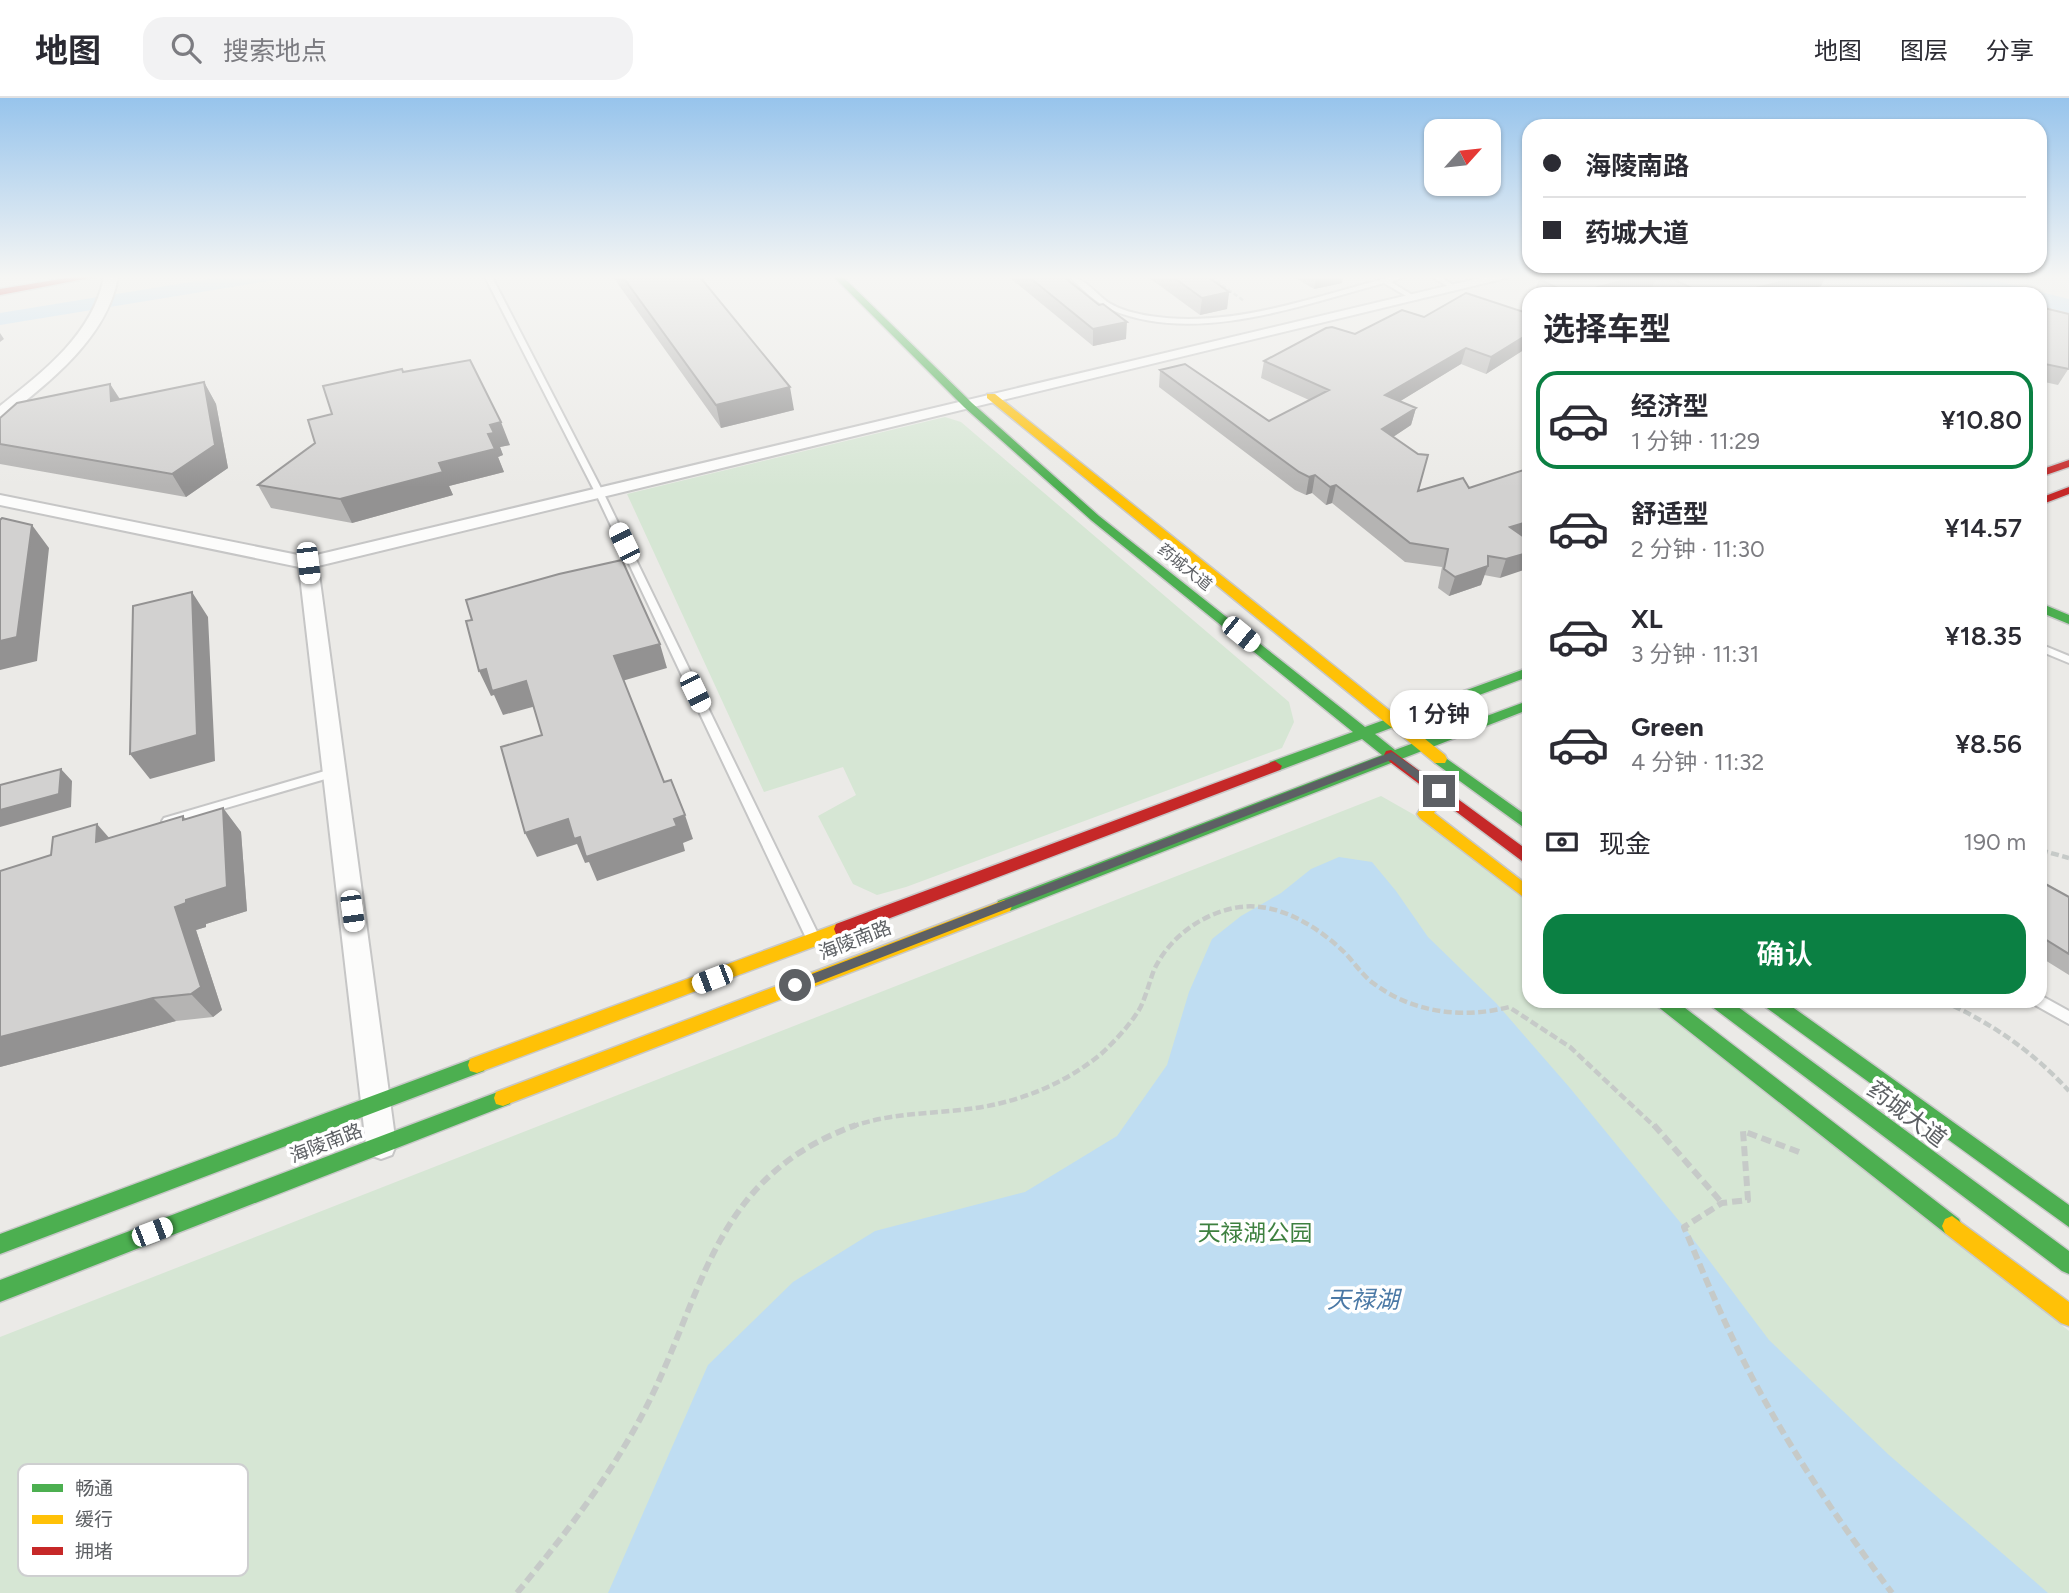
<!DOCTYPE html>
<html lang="zh">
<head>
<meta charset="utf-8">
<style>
  :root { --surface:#fff; --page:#f2f2f3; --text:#2b2b33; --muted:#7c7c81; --line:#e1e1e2; --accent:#0b8043 }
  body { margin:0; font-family:Figtree,"Noto Sans SC",sans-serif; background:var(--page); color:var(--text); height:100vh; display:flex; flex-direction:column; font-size:26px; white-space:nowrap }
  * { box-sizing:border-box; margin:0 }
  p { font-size:23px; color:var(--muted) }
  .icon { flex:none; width:38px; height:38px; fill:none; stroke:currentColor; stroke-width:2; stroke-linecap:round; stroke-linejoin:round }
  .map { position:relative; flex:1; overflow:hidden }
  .drawer { position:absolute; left:1522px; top:189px; width:525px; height:721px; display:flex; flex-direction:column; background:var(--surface); border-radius:21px; box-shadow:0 2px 5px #0004 }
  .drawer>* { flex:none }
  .hud { position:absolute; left:1522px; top:21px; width:525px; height:154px; border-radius:21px; box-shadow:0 2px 5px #0004; display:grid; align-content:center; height:154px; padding:0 21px; background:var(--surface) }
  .needle { width:46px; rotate:63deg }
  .controls { position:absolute; left:1424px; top:21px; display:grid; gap:14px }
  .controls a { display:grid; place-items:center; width:77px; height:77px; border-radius:14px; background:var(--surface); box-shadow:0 2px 5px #0004; font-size:35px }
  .end { position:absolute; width:32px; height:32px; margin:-16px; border:9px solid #5d6064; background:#fff; box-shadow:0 0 0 4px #fff }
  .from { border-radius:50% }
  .bubble { position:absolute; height:49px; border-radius:21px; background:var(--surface); box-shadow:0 2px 5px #0004; font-size:23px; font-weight:600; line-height:49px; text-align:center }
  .car { position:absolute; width:21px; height:42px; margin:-21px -10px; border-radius:9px; box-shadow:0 0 5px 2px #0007; background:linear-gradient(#fff 24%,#345 0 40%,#fff 0 76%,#345 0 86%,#fff 0) }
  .hud b { display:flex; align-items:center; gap:24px; height:66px; font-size:26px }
  .hud b+b { border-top:2px solid var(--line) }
  .hud i { width:18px; height:18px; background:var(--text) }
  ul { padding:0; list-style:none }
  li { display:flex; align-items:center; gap:21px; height:98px; margin:0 14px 10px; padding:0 7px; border:4px solid transparent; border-radius:21px }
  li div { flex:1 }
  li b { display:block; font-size:26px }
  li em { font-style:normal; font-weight:600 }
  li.selected { border-color:var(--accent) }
  li>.icon { width:63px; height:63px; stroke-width:1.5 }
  h2 { padding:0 21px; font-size:32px; line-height:84px }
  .pay { display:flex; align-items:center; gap:18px; height:77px; padding:0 21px; font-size:26px }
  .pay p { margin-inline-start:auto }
  .cta { display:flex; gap:14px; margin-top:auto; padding:14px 21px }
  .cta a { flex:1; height:80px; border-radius:21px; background:var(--accent); color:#fff; font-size:28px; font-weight:600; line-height:80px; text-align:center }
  header { display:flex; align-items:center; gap:42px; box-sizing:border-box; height:98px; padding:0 35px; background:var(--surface); border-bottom:2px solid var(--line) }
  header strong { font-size:33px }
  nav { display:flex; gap:38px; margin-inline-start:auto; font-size:24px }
  .search { width:490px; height:63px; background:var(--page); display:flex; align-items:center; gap:18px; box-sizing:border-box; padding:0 24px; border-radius:21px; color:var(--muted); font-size:26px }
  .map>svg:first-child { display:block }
  .green { fill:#d6e6d4 }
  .water { fill:#bfddf2 }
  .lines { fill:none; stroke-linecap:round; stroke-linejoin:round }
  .lane-casing { stroke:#c6c6c6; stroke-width:4 }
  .street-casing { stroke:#c6c6c6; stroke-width:4 }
  .fast-casing { stroke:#c8c8c8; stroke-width:3 }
  .slow-casing { stroke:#c8c8c8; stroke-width:3 }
  .jam-casing { stroke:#c8c8c8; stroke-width:3 }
  .path-far2 { stroke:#c6cac8; stroke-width:2.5; stroke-dasharray:4.5 2.5; stroke-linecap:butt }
  .path-far1 { stroke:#c6cac8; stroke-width:4.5; stroke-dasharray:8 3.5; stroke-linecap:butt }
  .path { stroke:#c6cac8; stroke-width:6; stroke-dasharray:10 5; stroke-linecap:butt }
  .lane { fill:#fcfcfb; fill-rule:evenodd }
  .street { fill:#fcfcfb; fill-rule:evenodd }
  .fast { fill:#4caf50; fill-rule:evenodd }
  .slow { fill:#ffc107; fill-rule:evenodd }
  .jam { fill:#c62828; fill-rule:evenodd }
  .wall { fill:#b5b4b3 }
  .shaded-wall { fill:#939292 }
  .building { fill:#d2d1d0; stroke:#939292; stroke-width:2 }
  .route { fill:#5d6064 }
  .labels { text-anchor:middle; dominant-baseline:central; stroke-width:7; stroke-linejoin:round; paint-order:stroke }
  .far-street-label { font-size:16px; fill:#5d6064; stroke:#fff }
  .street-label { font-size:19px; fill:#5d6064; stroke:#fff }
  .near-street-label { font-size:23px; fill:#5d6064; stroke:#fff }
  .near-park-label { font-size:23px; fill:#3e8140; stroke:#fff }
  .near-water-label { font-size:24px; font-style:italic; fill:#4b79a6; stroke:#fff }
  .key { fill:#fff; stroke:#cecfd0; stroke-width:2 }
  .key-label { font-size:19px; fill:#5d6064 }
</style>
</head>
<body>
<header>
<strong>地图</strong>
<div class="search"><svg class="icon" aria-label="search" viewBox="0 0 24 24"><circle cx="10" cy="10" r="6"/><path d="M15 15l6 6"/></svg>搜索地点</div>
<nav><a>地图</a><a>图层</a><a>分享</a></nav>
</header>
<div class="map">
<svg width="2069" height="1495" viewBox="0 0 2069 1495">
  <rect width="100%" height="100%" fill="#ebeae7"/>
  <path class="green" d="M 945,319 L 961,324 L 1289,604 L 1294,624 L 1282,650 L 906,789 L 877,797 L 853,786 L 818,718 L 856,697 L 843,669 L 764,694 L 627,396 Z
    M 1381,698 L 1441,732 L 1529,803 L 1530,903 L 1655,903 L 2069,1233 L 2069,1495 L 0,1495 L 0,1239 Z"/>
  <path class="water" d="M 221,179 L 292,179 L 0,227 L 0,215 Z
    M 1929,179 L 1982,179 L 2069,201 L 2069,215 L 2041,208 L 2040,196 L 1995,196 Z
    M 1339,759 L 1372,764 L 1396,793 L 1428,839 L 1496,905 L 1570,990 L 1684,1129 L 1769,1242 L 1889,1357 L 2048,1495 L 608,1495 L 708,1267 L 793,1184 L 875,1133 L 1025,1094 L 1117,1038 L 1167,967 L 1189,894 L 1212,841 L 1241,818 L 1281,795 L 1311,771 Z"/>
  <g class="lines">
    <g class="lane-casing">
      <path id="lane" d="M 485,179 L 492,179 L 604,396 L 821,842 L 819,846 L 814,847 L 809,846 L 807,842 L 596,396 Z
        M 1070,179 C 1084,179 1097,197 1109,205 C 1121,212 1136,216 1150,218 C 1231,231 1313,199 1391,179 L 1404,179 L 1391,184 L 1419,201 L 1413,202 L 1384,185 C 1302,207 1195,247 1112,212 C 1096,205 1082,191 1070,179 Z
        M 1432,179 L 1441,179 L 1459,191 L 1454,192 Z
        M 2040,546 L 2069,558 L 2069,565 L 2040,553 Z
        M 335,670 L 339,671 L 341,674 L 339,677 L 168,727 L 162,723 L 164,720 Z
        M 2040,897 L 2069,913 L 2069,926 L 2035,907 L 2033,903 L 2040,903 Z"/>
    </g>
    <g class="street-casing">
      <path id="street" d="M 104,179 L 118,179 C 107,240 51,282 6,319 L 0,321 L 0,308 C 43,274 93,236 104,179 Z
        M 1484,179 L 1510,179 L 318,468 L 396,1047 L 392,1057 L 381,1061 L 370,1057 L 366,1047 L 299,469 L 0,407 L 0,397 L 308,459 Z"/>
    </g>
    <g class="fast-casing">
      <path id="fast" d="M 834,179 L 843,179 L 972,305 L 1099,418 L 1365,629 L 1530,569 L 1530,578 L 1375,636 L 1395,652 L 1530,602 L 1530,611 L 1010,813 L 998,813 L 996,808 L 998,803 L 1382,657 L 1362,641 L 1280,672 L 1270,672 L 1268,668 L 1270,664 L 1353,634 L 1091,422 L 964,309 Z
        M 2040,505 L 2069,517 L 2069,526 L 2040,514 Z
        M 1440,656 L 1530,720 L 1530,734 L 1435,665 L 1433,661 Z
        M 1654,903 L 1676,903 L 1959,1121 L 1962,1128 L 1959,1135 L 1952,1138 L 1945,1135 L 1657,908 Z
        M 1708,903 L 1730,903 L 2069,1153 L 2069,1176 L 2062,1173 L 1711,908 Z
        M 1761,903 L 1784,903 L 2069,1107 L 2069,1129 L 1764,908 Z
        M 477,959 L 484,961 L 486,967 L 484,973 L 0,1156 L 0,1136 Z
        M 503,992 L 510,994 L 512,1000 L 510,1006 L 0,1204 L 0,1182 Z"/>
    </g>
    <g class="slow-casing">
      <path id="slow" d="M 987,296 L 995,296 L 1445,657 L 1447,661 L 1445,665 L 1435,665 L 987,300 Z
        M 1439,688 L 1447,693 L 1434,715 L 1530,789 L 1530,804 L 1420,720 L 1417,716 L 1434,689 Z
        M 1004,802 L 1010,803 L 1012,808 L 1010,813 L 503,1008 L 496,1006 L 494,1000 L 496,994 Z
        M 842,824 L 848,826 L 850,831 L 848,836 L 477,975 L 470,973 L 468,967 L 470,961 Z
        M 1952,1118 L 2069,1204 L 2069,1228 L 2061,1225 L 1945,1135 L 1942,1128 L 1945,1121 Z"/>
    </g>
    <g class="jam-casing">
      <path id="jam" d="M 73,179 L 95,179 L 0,197 L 0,191 Z
        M 2069,362 L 2069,369 L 2040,379 L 2040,372 Z
        M 2069,389 L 2069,396 L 2040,407 L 2040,400 Z
        M 1391,652 L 1530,754 L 1530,769 L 1386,661 L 1384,657 L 1386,653 Z
        M 1275,663 L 1282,668 L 1280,672 L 848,836 L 836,836 L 834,831 L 836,826 Z"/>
    </g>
    <path class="path-far2" d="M 1211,179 L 1244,203"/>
    <path class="path-far1" d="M 2040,752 L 2069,760
      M 1943,903 C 1993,926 2032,953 2069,993
      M 851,1029 C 887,1016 922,1016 960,1012 C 1011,1007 1061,989 1101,956 C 1115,943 1129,928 1139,912 C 1146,899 1149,885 1154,872 C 1169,839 1204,814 1240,809 C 1279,804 1318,829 1344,854 C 1354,864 1362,877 1373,885 C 1413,915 1462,921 1509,909 L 1570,949 L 1655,1029"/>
    <path class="path" d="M 1654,1027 L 1722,1105
      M 1799,1054 L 1743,1033 L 1748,1102 L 1722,1105 L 1684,1129 C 1706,1182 1728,1234 1755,1285 C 1795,1359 1842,1428 1892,1495
      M 517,1495 C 562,1440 606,1384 640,1321 C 705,1201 707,1081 856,1027"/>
    <use href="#lane" class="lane"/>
    <use href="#street" class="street"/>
    <use href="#fast" class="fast"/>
    <use href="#slow" class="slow"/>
    <use href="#jam" class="jam"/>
  </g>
  <path class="wall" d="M 613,179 L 700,179 L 794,312 L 721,330 Z
    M 1009,179 L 1064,179 L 1126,241 L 1093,248 Z
    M 1148,179 L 1208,179 L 1229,194 L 1227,211 L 1200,217 Z
    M 1294,179 L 1343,179 L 1342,185 L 1314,191 Z
    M 1544,179 L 1825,179 L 1821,188 L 1790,196 L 1663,196 L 1652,190 L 1630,196 L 1534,196 L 1539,181 Z
    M 2040,209 L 2069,270 L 2058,287 L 2040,283 Z
    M 1530,216 L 1530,248 L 1486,276 L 1461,266 L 1400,303 L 1416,310 L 1411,327 L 1393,339 L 1418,393 L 1469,390 L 1530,370 L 1530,439 L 1525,440 L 1500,480 L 1484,477 L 1481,487 L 1449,498 L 1438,490 L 1442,469 L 1405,464 L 1332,405 L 1326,407 L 1312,395 L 1306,397 L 1295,392 L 1159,289 L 1160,272 L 1269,323 L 1309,302 L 1261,280 L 1264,263 L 1355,236 L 1424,219 Z
    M 403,274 L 510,347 L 500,349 L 503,357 L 498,359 L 504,374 L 449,388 L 453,397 L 352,425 L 271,410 L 258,387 L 315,345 L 332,316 Z
    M 204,284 L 216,306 L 228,370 L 186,399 L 0,366 L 0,320 L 110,286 L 120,301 Z
    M 223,710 L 241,734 L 247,813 L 206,826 L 206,829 L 196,832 L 222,912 L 213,919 L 176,923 L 0,969 L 0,773 L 183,718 L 186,721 Z
    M 2040,783 L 2069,799 L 2069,877 L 2040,859 Z"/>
  <path class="shaded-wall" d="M 1316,179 L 1343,179 L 1342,185 L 1314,191 Z
    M 1638,179 L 1656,179 L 1652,190 L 1630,196 L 1570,196 Z
    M 1800,179 L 1825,179 L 1821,188 L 1790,196 L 1732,196 Z
    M 1229,194 L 1227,211 L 1200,217 L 1202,200 Z
    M 1127,224 L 1126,241 L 1093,248 L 1093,231 Z
    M 0,235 L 4,241 L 0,244 Z
    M 1530,235 L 1530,248 L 1486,276 L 1491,259 Z
    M 1466,250 L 1461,266 L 1381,315 L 1385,297 Z
    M 204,284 L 216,306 L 228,370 L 186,399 L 172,376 Z
    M 110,286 L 124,308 L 111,303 Z
    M 790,289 L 794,312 L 721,330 L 716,307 Z
    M 1416,310 L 1411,327 L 1378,349 L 1382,331 Z
    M 501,324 L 510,347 L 500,349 L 503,357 L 498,359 L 504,374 L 449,388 L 453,397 L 352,425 L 340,401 L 439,365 L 488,336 L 490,327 Z
    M 1315,377 L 1312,395 L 1306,397 L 1309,379 Z
    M 1336,387 L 1332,405 L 1326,407 L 1330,389 Z
    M 1530,423 L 1530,439 L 1503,448 L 1510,429 Z
    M 32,427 L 49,450 L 37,563 L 0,572 L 0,543 Z
    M 1530,454 L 1530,470 L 1500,480 L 1506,461 Z
    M 1488,468 L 1481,487 L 1449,498 L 1455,479 Z
    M 192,494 L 208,519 L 215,663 L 150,681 L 130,656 Z
    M 660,546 L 667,570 L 622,583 L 614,558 Z
    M 486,571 L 526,583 L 536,608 L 503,617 L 494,597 L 491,598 L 479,573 Z
    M 61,671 L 72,683 L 71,709 L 0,729 L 0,712 Z
    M 223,710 L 241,734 L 247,813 L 206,826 L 206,829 L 196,832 L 222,912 L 213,919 L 191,896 L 175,809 L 186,802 Z
    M 685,717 L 693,741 L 683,745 L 685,753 L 597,783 L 589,764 L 585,765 L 577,746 L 537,759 L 525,735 L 568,721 L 580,739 L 674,721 Z
    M 97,726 L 118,750 L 96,744 Z
    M 153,900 L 176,923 L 0,969 L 0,939 Z"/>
  <path class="building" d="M 623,179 L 700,179 L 790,289 L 716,307 Z
    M 1029,179 L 1064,179 L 1099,207 L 1103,206 L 1127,224 L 1093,231 Z
    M 1173,179 L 1208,179 L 1229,194 L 1202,200 Z
    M 1544,179 L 1638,179 L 1570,196 L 1539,181 Z
    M 1669,179 L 1800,179 L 1732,196 L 1704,196 Z
    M 1466,195 L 1530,216 L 1530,235 L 1491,259 L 1466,250 L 1385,297 L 1416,310 L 1382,331 L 1418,356 L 1428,357 L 1418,393 L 1463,380 L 1469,390 L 1530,370 L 1530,423 L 1510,429 L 1530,443 L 1530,454 L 1506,461 L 1488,458 L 1488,468 L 1455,479 L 1444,471 L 1448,451 L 1410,445 L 1336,387 L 1330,389 L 1315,377 L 1309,379 L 1299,374 L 1160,272 L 1185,266 L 1269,323 L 1329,292 L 1264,263 L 1326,230 L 1332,229 L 1355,236 L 1402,212 L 1424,219 Z
    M 2040,209 L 2069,216 L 2069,271 L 2040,265 Z
    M 470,262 L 501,324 L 490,327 L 494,335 L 488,336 L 495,351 L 439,365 L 443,374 L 340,401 L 258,387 L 315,345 L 308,322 L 332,316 L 323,288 L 402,271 L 403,274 Z
    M 204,284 L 215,347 L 172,376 L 0,346 L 0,320 L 17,305 L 110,286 L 111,303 Z
    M 2,420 L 32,427 L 17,539 L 0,543 L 0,422 Z
    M 622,462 L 660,546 L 614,558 L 664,684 L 671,682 L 685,717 L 674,721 L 677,728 L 586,759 L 580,739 L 574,741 L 568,721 L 525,735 L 501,649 L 542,637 L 526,583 L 492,593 L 486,571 L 479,573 L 466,523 L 472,522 L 466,502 L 559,476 Z
    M 192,494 L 197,637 L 130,656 L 133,508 Z
    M 61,671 L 59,696 L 0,712 L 0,687 Z
    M 223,710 L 227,789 L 186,802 L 186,805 L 175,809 L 201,889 L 191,896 L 153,900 L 0,939 L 0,773 L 51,757 L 53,739 L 97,726 L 96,744 L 183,718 L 183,722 Z
    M 2040,783 L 2069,799 L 2069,856 L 2040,838 Z"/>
  <linearGradient id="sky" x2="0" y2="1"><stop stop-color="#97c4ec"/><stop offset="0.46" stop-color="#f6f6f4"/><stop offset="1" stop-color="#f6f6f4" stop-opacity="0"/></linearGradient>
  <rect width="2069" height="389" fill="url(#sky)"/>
  <path class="route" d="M 1392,654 L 1443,690 L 1443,696 L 1435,696 L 1391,662 L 800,891 L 791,891 L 789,887 L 791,884 Z"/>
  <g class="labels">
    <g class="far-street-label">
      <text transform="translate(1185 469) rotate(39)">药城大道</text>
    </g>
    <g class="street-label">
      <text transform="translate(855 842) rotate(-21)">海陵南路</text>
      <text transform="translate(326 1045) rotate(-21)">海陵南路</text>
    </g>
    <g class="near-street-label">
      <text transform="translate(1907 1016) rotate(37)">药城大道</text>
    </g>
    <g class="near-park-label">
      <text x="1255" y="1135">天禄湖公园</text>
    </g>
    <g class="near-water-label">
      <text x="1363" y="1201">天禄湖</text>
    </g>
  </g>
  <rect x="18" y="1366" width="230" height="112" rx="10" class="key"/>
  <rect x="32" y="1386" width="31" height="8" fill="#4caf50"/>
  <rect x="32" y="1417" width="31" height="9" fill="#ffc107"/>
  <rect x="32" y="1449" width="31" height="8" fill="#c62828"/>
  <g class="key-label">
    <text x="75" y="1397">畅通</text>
    <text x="75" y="1428">缓行</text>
    <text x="75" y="1460">拥堵</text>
  </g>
</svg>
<div class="controls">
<a><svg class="needle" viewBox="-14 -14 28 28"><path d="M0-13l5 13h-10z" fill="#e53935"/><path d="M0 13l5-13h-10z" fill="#7c7c81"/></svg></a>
</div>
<i class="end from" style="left:795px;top:887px"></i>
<i class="end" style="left:1439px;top:693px"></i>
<div class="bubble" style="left:1390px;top:592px;width:98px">1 分钟</div>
<i class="car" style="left:624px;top:445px;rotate:334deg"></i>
<i class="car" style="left:308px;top:465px;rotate:173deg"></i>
<i class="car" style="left:1241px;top:536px;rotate:129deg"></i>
<i class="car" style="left:695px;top:594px;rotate:154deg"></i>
<i class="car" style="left:352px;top:813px;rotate:172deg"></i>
<i class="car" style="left:712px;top:881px;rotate:249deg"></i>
<i class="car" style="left:152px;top:1134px;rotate:69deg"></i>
<div class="hud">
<b><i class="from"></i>海陵南路</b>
<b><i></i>药城大道</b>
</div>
<section class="drawer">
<h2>选择车型</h2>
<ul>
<li class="selected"><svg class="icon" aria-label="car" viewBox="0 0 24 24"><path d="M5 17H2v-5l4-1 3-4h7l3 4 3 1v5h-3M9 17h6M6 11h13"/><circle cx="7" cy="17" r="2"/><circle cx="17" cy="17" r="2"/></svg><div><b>经济型</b><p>1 分钟 · 11:29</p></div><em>¥10.80</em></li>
<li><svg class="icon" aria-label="car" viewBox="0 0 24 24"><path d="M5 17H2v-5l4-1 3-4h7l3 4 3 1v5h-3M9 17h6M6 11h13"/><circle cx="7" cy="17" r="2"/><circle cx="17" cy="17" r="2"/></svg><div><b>舒适型</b><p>2 分钟 · 11:30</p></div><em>¥14.57</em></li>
<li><svg class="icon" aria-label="car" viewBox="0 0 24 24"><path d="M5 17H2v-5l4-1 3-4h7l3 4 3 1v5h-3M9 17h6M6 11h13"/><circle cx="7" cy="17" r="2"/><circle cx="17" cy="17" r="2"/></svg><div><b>XL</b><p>3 分钟 · 11:31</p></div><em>¥18.35</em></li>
<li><svg class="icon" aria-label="car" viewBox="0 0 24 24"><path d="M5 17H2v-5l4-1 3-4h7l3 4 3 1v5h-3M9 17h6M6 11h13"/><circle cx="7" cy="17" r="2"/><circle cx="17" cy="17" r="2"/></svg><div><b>Green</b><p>4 分钟 · 11:32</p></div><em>¥8.56</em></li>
</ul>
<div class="pay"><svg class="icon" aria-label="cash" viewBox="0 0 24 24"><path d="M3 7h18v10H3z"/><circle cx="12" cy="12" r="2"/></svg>现金<p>190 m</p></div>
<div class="cta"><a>确认</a></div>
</section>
</div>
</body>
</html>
